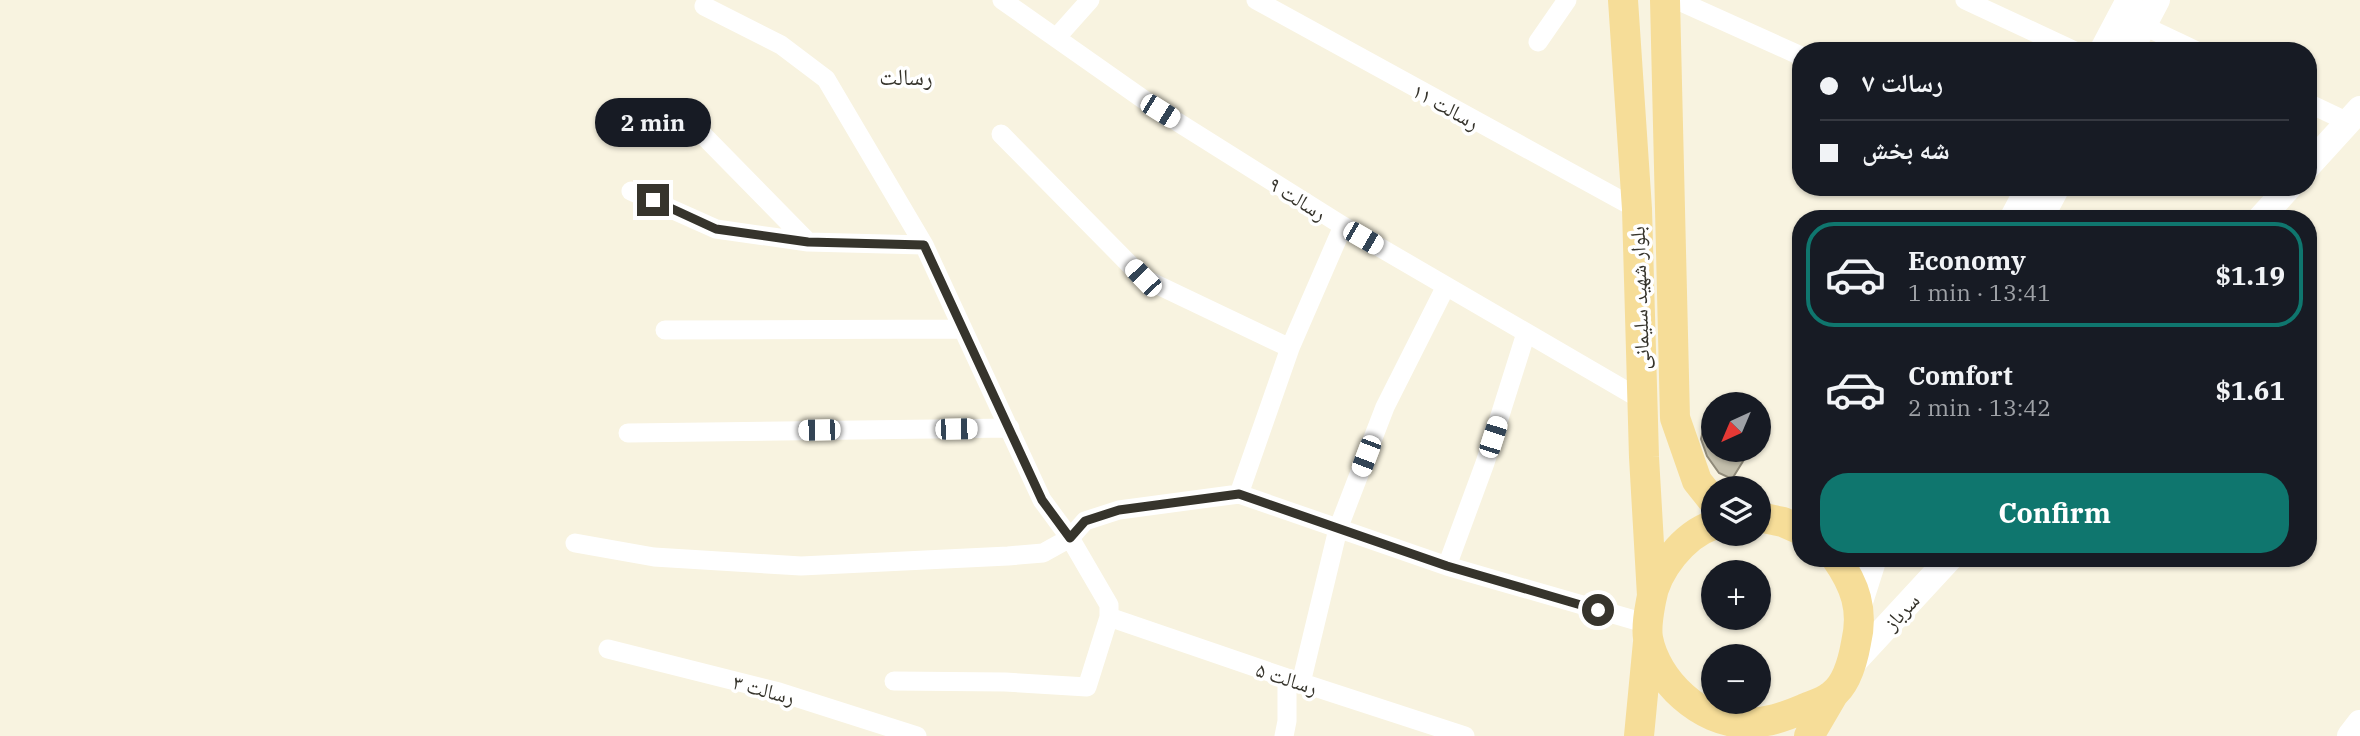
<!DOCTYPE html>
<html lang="en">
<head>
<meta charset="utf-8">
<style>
  :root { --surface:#171b24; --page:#242831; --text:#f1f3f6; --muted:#9ea1a6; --line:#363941; --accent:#0f766e }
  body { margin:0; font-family:"IBM Plex Serif","Noto Naskh Arabic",serif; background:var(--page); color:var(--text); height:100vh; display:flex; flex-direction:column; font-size:26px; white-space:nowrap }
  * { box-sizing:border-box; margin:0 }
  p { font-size:23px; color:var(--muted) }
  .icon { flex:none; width:38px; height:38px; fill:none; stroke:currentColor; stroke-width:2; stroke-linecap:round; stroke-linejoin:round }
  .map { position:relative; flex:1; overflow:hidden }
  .sheet { position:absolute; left:1792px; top:210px; width:525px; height:357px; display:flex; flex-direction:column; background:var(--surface); border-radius:28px; box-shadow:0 2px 5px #0004 }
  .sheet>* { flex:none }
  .top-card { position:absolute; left:1792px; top:42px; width:525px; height:154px; border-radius:28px; box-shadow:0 2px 5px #0004; display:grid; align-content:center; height:154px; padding:0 28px; background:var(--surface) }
  .needle { width:46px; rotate:224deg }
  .controls { position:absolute; left:1701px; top:392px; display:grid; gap:14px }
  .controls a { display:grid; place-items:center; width:70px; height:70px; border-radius:50%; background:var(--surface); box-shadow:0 2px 5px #0004; font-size:35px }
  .end { position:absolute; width:32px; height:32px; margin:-16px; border:9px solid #36342c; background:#fff; box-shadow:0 0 0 4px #fff }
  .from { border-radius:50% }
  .bubble { position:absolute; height:49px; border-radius:24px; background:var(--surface); box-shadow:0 2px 5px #0004; font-size:23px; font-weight:700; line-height:49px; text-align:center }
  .car { position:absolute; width:21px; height:42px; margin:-21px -10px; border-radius:9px; box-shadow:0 0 5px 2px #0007; background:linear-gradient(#fff 24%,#345 0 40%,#fff 0 76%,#345 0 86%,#fff 0) }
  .top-card b { display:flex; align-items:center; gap:24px; height:66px; font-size:26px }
  .top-card b+b { border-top:2px solid var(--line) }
  .top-card i { width:18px; height:18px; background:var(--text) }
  ul { padding:12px 0 0; list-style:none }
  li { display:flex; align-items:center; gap:21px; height:105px; margin:0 14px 10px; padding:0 14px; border:4px solid transparent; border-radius:28px }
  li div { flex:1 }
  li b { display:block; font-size:26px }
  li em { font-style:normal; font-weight:700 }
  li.active { border-color:var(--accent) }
  li>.icon { width:63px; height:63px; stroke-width:1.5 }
  .action { display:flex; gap:14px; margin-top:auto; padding:14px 28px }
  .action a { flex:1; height:80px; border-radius:28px; background:var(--accent); color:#fff; font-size:28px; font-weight:700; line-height:80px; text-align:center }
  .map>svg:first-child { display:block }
  .building { fill:#c3bfac; stroke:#8f8a79; stroke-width:2 }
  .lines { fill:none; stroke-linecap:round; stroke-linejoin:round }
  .street { stroke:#fff; stroke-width:19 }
  .secondary { stroke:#fff; stroke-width:26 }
  .primary { stroke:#f6dd98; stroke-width:30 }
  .route { stroke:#36342c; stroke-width:9 }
  .labels { text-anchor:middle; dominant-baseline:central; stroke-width:7; stroke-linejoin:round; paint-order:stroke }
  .street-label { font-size:21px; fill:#36342c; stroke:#fff }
  .neighbourhood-label { font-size:23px; fill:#36342c; stroke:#fff }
</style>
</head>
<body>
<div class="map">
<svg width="2360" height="736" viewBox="0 0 2360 736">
  <rect width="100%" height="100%" fill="#f8f3e0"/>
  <path class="building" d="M 1708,410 L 1713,411 L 1713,450 L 1750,450 L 1732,479 L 1719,473 L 1707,456 L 1701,439 Z"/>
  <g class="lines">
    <path class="street" d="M 1002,0 L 1160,111 L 1343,226 L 1642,400
      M 1256,0 L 1637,209
      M 1677,0 L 1801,56
      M 1965,0 L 2075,51
      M 704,6 L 781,45 L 826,79 L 924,245 L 1042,500 L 1070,538 L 1109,605 L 1109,617 L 1087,687 L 1005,682 L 894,681
      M 2144,26 L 2197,51
      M 1056,38 L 1090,0
      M 1538,42 L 1567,0
      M 2308,103 L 2348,122
      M 1001,134 L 1143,278 L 1290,348
      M 703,135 L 808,242
      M 631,191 L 716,229 L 808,242 L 924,245
      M 665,330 L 963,329
      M 628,433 L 1010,428
      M 1239,494 L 1290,348 L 1343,226
      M 575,543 L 654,557 L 801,566 L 1008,556 L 1043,553 L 1070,538 L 1085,521 L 1119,510 L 1239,494 L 1447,566 L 1648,624
      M 1447,566 L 1485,463 L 1526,333
      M 1109,617 L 1287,678 L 1465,736
      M 608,649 L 779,692 L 917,736
      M 1301,683 L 1338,529 L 1385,407 L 1446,286
      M 1284,736 L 1287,721 L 1287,678"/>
    <path class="secondary" d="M 2102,51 L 2129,0
      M 2130,51 L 2157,0
      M 2308,166 L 2360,109
      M 2012,219 L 2029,187
      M 2040,219 L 2057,187
      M 2260,219 L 2289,187
      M 1859,605 L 1874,558
      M 1852,664 L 1950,558
      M 2350,736 L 2360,723"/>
    <path class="primary" d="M 1623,0 L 1637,209 L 1644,457 L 1652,596
      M 1665,0 L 1675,418 L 1697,481 L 1713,501
      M 1759,517 L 1783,522 L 1801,530
      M 1713,525 C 1684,535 1656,570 1651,601 C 1649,612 1646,626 1648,638 C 1656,681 1701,723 1746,723 C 1767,723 1784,717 1803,709 C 1812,705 1824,702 1832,695 C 1847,684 1853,660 1856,643 C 1864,610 1855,585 1836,558
      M 1639,736 L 1648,642
      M 1809,736 L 1833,695"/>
  </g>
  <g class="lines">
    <path class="route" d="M 653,200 L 716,229 L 808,242 L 924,245 L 1042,500 L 1070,538 L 1085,521 L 1119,510 L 1239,494 L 1447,566 L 1598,610"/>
  </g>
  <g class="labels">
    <g class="street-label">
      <text transform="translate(1446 106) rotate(29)">رسالت ۱۱</text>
      <text transform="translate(1298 198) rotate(32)">رسالت ۹</text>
      <text transform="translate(1639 298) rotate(-92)">بلوار شهید سلیمانی</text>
      <text transform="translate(1901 611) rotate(-47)">سرباز</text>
      <text transform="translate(1287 678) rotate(18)">رسالت ۵</text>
      <text transform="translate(764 689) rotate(15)">رسالت ۳</text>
    </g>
    <g class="neighbourhood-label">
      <text x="906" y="76">رسالت</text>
    </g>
  </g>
</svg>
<div class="controls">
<a><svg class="needle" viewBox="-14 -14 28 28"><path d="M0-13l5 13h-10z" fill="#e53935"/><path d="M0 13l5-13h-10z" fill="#9ea1a6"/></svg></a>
<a><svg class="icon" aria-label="layers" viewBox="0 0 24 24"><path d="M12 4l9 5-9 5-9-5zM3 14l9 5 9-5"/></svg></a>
<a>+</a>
<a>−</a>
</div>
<i class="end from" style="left:1598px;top:610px"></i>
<i class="end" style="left:653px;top:200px"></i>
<div class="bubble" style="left:595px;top:98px;width:116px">2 min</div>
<i class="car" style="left:1160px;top:111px;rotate:122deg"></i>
<i class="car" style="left:1363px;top:238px;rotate:120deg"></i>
<i class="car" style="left:1143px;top:278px;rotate:316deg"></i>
<i class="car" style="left:956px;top:429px;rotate:89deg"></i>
<i class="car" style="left:819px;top:430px;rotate:269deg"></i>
<i class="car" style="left:1493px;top:437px;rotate:18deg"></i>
<i class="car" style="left:1366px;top:456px;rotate:201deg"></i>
<div class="top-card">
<b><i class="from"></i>رسالت ۷</b>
<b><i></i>شه بخش</b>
</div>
<section class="sheet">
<ul>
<li class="active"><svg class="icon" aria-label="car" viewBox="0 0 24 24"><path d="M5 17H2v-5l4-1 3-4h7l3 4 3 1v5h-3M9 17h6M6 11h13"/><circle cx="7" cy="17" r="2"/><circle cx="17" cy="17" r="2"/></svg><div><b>Economy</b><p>1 min · 13:41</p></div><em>$1.19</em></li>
<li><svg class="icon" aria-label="car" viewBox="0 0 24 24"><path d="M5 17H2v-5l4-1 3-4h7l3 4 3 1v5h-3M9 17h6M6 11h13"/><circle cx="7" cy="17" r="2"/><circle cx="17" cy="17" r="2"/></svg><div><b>Comfort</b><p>2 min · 13:42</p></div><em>$1.61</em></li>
</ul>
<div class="action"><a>Confirm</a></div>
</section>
</div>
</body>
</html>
